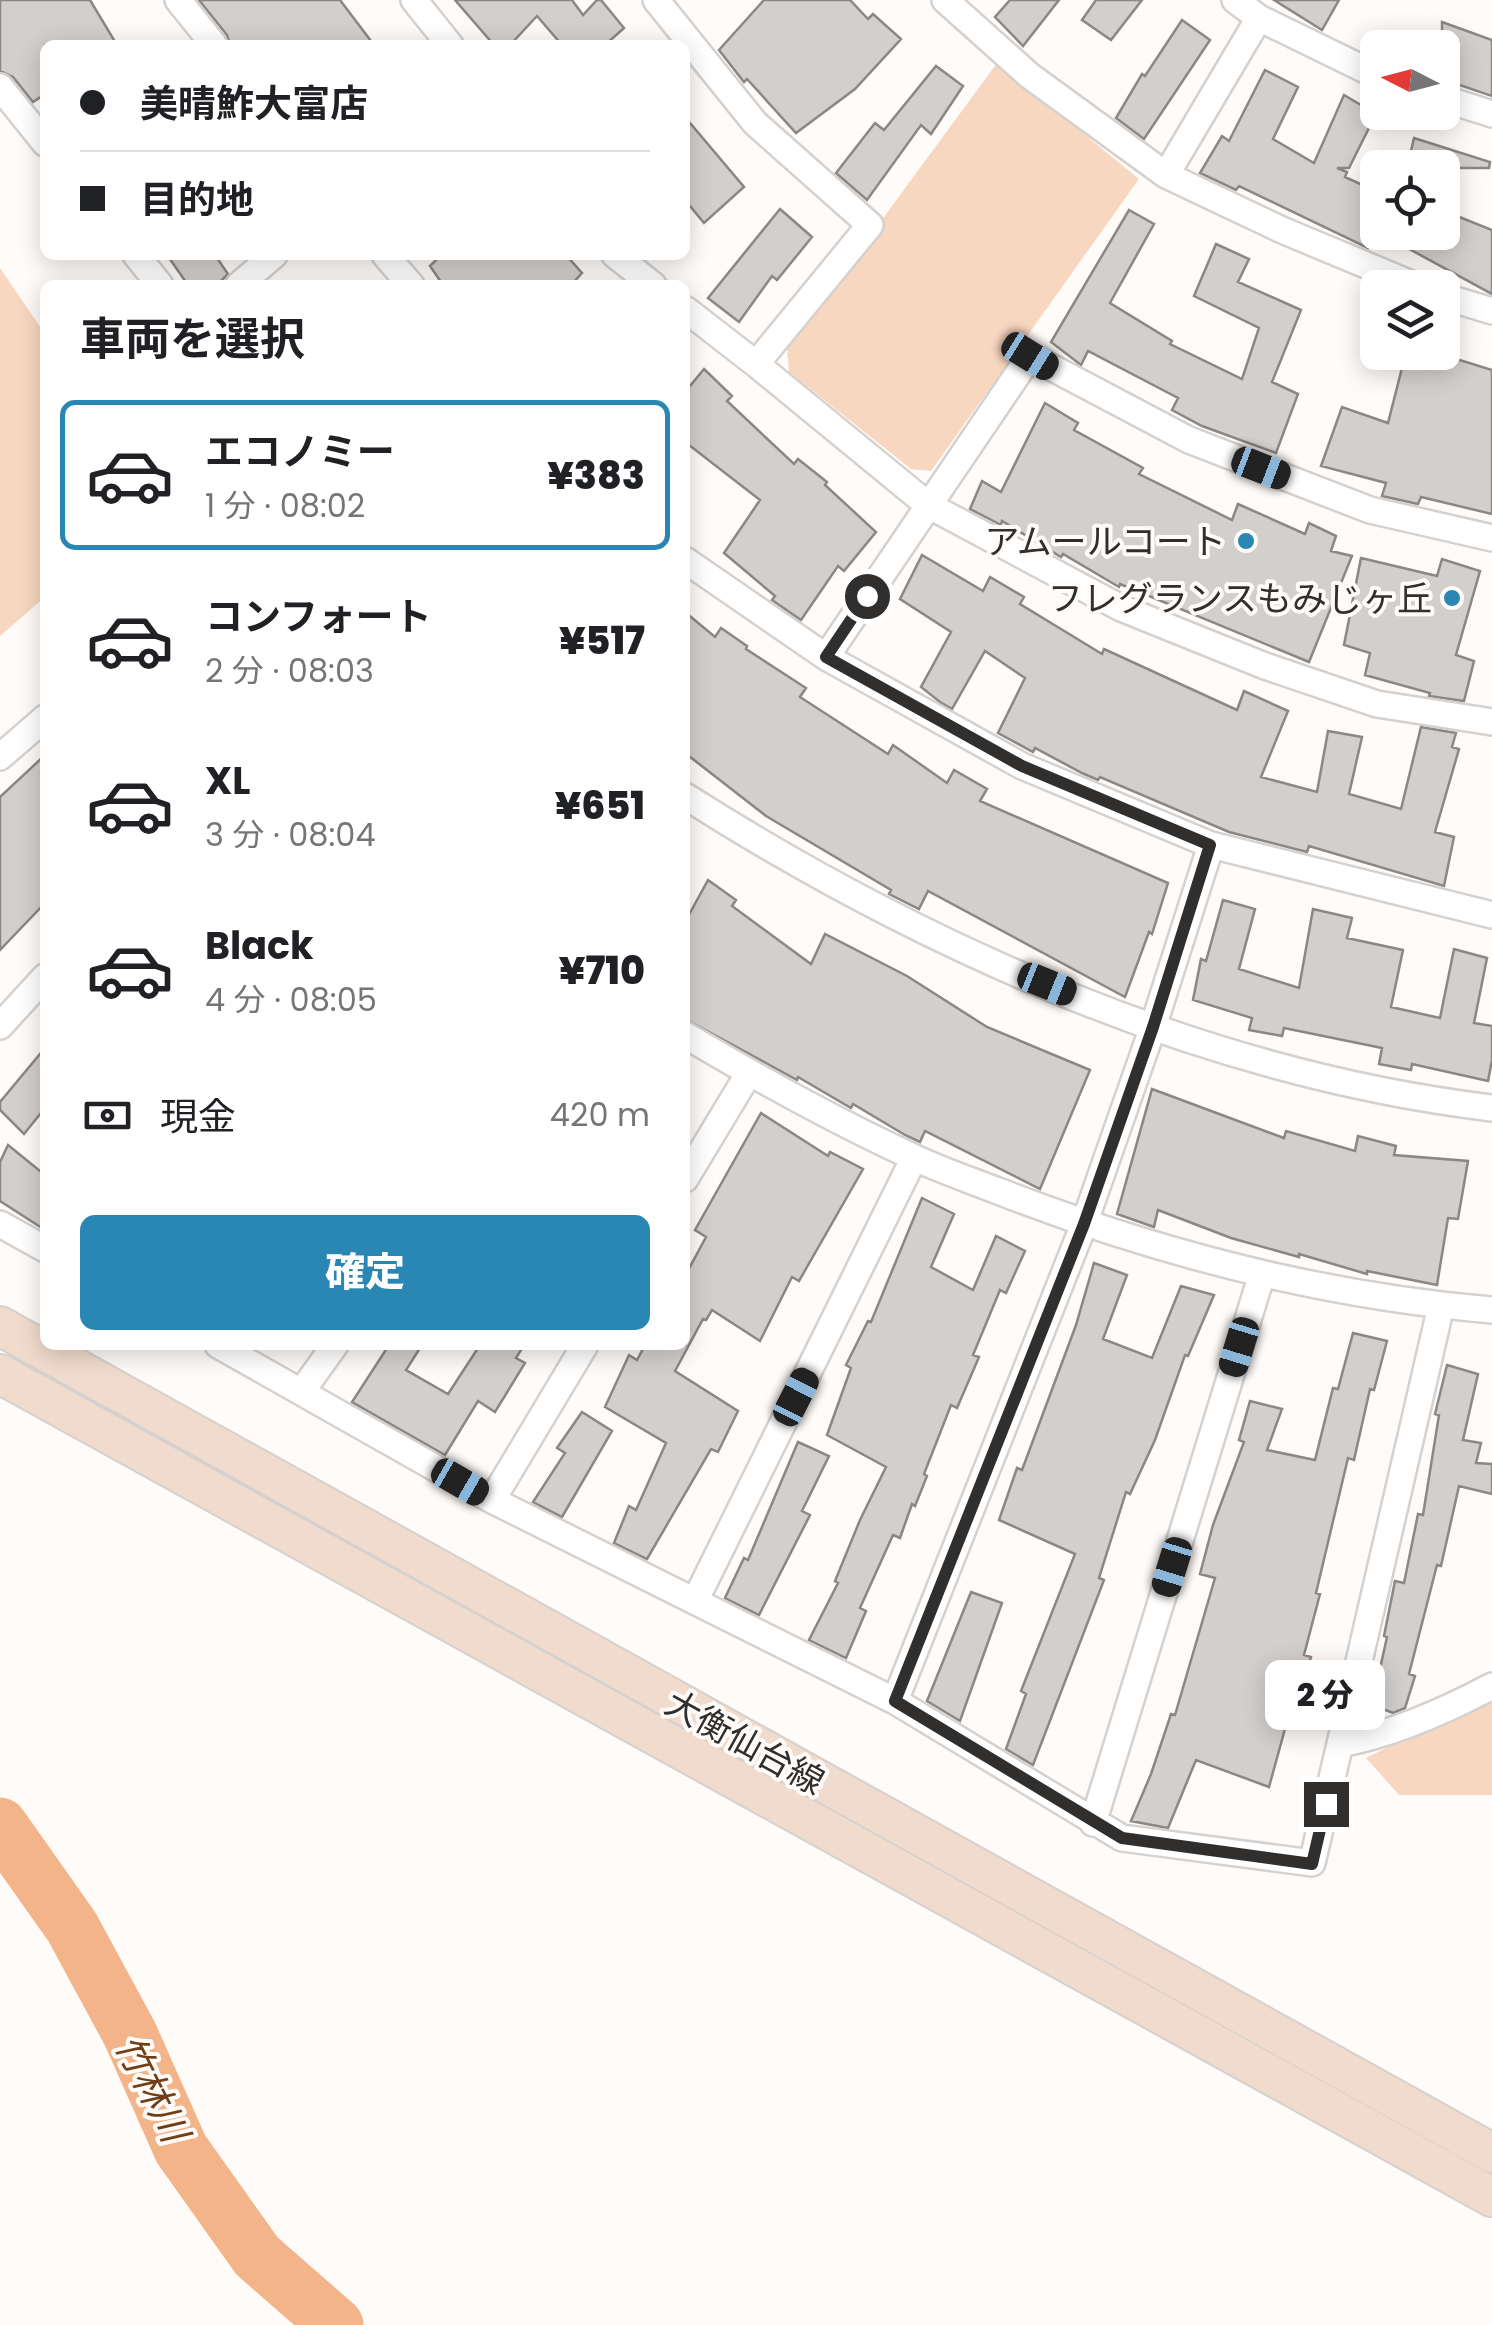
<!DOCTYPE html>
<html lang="ja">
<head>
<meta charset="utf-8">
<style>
  :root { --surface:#fff; --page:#f2f2f2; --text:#202124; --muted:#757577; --line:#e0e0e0; --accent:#2a86b3 }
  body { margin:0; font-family:Poppins,"Noto Sans JP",sans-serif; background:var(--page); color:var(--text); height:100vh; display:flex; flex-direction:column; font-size:38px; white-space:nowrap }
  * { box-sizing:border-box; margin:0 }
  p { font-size:32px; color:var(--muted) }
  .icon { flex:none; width:55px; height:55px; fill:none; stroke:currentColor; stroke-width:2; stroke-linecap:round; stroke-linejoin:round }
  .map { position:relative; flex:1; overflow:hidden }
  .side { position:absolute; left:40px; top:280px; width:650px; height:1070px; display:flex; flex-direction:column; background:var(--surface); border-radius:15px; box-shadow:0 5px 25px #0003 }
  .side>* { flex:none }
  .banner { position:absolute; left:40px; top:40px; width:650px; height:220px; border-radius:15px; box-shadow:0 5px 25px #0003; display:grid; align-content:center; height:220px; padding:0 40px; background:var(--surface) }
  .needle { width:65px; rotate:276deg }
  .tools { position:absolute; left:1360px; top:30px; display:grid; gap:20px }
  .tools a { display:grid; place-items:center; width:100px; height:100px; border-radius:15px; background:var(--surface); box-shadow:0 5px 25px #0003; font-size:50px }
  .end { position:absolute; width:45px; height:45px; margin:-22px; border:12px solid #302f2e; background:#fff; box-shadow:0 0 0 5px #fff }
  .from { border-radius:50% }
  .bubble { position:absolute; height:70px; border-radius:15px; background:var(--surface); box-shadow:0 5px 25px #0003; font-size:32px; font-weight:800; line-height:70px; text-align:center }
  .car { position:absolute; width:30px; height:60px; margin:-30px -15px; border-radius:12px; box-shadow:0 0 8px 2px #0007; background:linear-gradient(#222 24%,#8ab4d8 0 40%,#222 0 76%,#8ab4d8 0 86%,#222 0) }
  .banner b { display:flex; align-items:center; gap:35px; height:95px; font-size:38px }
  .banner b+b { border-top:2px solid var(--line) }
  .banner i { width:25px; height:25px; background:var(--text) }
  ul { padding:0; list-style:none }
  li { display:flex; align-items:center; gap:30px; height:150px; margin:0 20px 15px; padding:0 20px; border:5px solid transparent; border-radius:15px }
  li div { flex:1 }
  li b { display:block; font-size:38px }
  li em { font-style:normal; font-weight:800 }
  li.active { border-color:var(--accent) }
  li>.icon { width:90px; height:90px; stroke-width:1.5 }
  h2 { padding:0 40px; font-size:45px; line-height:120px }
  .pay { display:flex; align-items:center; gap:25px; height:110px; padding:0 40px; font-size:38px }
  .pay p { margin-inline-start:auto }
  .action { display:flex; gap:20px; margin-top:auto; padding:20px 40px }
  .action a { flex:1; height:115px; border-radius:15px; background:var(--accent); color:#fff; font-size:40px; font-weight:800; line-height:115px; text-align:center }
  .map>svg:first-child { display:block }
  .green { fill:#f8d7c1 }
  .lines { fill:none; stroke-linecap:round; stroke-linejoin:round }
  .river { stroke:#f4b489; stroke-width:55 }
  .building { fill:#d3cfcd; stroke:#8b8785; stroke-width:2.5 }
  .street-casing { stroke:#d5d1ce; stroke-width:30 }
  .secondary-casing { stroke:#d5d1ce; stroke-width:42 }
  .street { stroke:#fff; stroke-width:25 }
  .secondary { stroke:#f1dbcc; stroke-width:38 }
  .route { stroke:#302f2e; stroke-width:12 }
  .poi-dot { fill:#2a86b3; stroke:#fffbf8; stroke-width:4 }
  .labels { text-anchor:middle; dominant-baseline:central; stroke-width:8; stroke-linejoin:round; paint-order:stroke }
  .poi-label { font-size:35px; fill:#302f2e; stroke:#fffbf8; text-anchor:end }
  .street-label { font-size:35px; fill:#302f2e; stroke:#fffbf8 }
  .water-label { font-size:38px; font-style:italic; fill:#723e16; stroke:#fffbf8 }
</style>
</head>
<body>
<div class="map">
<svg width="1492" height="2325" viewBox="0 0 1492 2325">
  <rect width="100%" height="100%" fill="#fffbf8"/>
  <path class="green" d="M 997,63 L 1139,179 L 931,471 L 911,469 L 789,372 L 787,349 Z
    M 0,268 L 45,334 L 45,597 L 0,636 Z
    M 1492,1696 L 1492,1795 L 1399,1795 L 1366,1758 Z"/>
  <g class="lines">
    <path class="river" d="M 0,1825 L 72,1927 L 130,2034 L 181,2149 L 257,2256 L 336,2325"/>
  </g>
  <path class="building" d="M 0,0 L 90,0 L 117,45 L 45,45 L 45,94 L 33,102 L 13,77 L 0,71 Z
    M 199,0 L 340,0 L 374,45 L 230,45 L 227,35 Z
    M 455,0 L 572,0 L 583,15 L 597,0 L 601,0 L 624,28 L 605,45 L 562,45 L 537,16 L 510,45 L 494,45 Z
    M 764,0 L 850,0 L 868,19 L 873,14 L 901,39 L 855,89 L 796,133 L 747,79 L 744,82 L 719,50 Z
    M 1010,0 L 1059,0 L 1023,46 L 995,17 Z
    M 1096,0 L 1142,0 L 1111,40 L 1082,20 Z
    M 1274,0 L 1339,0 L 1322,30 Z
    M 1182,20 L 1210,40 L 1144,139 L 1116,118 L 1142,74 L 1145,76 Z
    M 1442,22 L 1492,40 L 1492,96 L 1442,79 Z
    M 936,66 L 963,86 L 931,134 L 921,125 L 867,200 L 836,173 L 875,123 L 884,130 Z
    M 1265,70 L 1298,87 L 1273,139 L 1314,163 L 1344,95 L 1376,114 L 1349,168 L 1337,168 L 1347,172 L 1345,177 L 1378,192 L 1378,222 L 1368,248 L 1239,186 L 1236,190 L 1200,173 L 1222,136 L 1229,141 Z
    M 685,117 L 744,187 L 704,223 L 685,200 Z
    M 1414,138 L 1490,162 L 1489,168 L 1407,168 Z
    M 780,209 L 812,237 L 777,280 L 772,276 L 739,322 L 708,298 Z
    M 1129,210 L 1154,224 L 1110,303 L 1172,341 L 1170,344 L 1242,379 L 1259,328 L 1194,296 L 1216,244 L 1249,259 L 1238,282 L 1301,310 L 1272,382 L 1298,394 L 1276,453 L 1202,426 L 1172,410 L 1178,398 L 1088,351 L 1081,365 L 1051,342 Z
    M 1442,210 L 1492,230 L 1492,294 L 1378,232 L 1442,232 Z
    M 167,255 L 215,255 L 228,274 L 217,285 L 188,285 Z
    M 441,255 L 566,255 L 582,273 L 571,285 L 443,285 L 430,266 Z
    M 1406,352 L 1434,352 L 1492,370 L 1492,514 L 1421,497 L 1418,504 L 1382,496 L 1386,483 L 1321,466 L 1342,407 L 1388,423 Z
    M 704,369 L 732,396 L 727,401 L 794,464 L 798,459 L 827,482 L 825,485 L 876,532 L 844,571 L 838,566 L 801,620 L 772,600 L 775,596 L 724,553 L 760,500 L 685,442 L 685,392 Z
    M 1045,403 L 1078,423 L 1074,430 L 1143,468 L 1139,474 L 1232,520 L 1238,504 L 1305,534 L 1309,523 L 1336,536 L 1331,551 L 1352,556 L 1309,662 L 1120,584 L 1119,587 L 1063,554 L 1061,557 L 1002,521 L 1001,525 L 970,509 L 982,481 L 1001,492 Z
    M 922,555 L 983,591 L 990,577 L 1024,597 L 1020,604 L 1102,654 L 1104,649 L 1237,710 L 1244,691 L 1288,711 L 1261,777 L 1317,792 L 1328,731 L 1362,737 L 1349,794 L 1401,809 L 1421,727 L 1456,733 L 1452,747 L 1459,749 L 1435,832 L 1454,837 L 1444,886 L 1309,846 L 1307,852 L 1229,832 L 1100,777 L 1098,780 L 1082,773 L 1035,748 L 1033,752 L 998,733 L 1025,678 L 985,651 L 952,709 L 940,702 L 921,687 L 951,632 L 900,599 Z
    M 1361,558 L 1437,576 L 1442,559 L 1480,571 L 1456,655 L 1474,661 L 1464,701 L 1429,696 L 1430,693 L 1365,675 L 1370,653 L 1344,645 Z
    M 685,612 L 715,637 L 721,628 L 747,646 L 746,649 L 806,688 L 800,697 L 888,754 L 893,745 L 947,783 L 954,770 L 987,789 L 980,801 L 1168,883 L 1152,934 L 1149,932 L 1125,997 L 928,891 L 919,909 L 889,894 L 891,890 L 766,816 L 685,753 Z
    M 45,755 L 45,903 L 0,950 L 0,797 Z
    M 708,880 L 736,900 L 732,906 L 811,964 L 825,934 L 907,976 L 987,1027 L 1090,1070 L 1040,1189 L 925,1131 L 920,1142 L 905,1135 L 853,1104 L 851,1108 L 798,1077 L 797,1080 L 685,1019 L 685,922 Z
    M 1223,900 L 1255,909 L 1239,969 L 1299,988 L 1313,909 L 1352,918 L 1347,938 L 1403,950 L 1391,1007 L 1440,1018 L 1454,949 L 1487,958 L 1474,1023 L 1492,1026 L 1492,1060 L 1488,1081 L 1412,1064 L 1411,1070 L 1379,1064 L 1382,1048 L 1284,1028 L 1282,1036 L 1249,1030 L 1252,1018 L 1193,1000 L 1201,959 L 1206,961 Z
    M 45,1048 L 45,1108 L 24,1134 L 0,1110 L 0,1102 Z
    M 1152,1089 L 1284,1138 L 1286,1131 L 1355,1151 L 1358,1136 L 1396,1146 L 1394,1155 L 1468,1161 L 1458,1219 L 1448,1218 L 1437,1285 L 1367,1271 L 1367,1274 L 1299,1254 L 1299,1257 L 1231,1238 L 1158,1210 L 1154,1227 L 1117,1214 Z
    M 761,1113 L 828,1156 L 830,1152 L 863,1169 L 799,1281 L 792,1277 L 760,1341 L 712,1310 L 706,1320 L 703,1319 L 675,1371 L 738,1411 L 718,1452 L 711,1449 L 647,1559 L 614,1543 L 629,1506 L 636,1510 L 666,1443 L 605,1407 L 629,1355 L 637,1360 L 645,1345 L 685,1345 L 685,1276 L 706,1237 L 695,1230 Z
    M 8,1145 L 45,1175 L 45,1230 L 0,1201 L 0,1162 Z
    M 922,1198 L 954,1214 L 931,1267 L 973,1290 L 996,1236 L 1025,1251 L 1006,1293 L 1000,1290 L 973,1355 L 979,1357 L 957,1408 L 951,1405 L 924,1474 L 927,1476 L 915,1506 L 912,1504 L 900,1538 L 893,1535 L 860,1608 L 866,1611 L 846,1658 L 809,1640 L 838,1583 L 835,1581 L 860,1520 L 886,1467 L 827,1435 L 851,1368 L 846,1365 L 868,1321 L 871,1322 Z
    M 1094,1263 L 1127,1275 L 1103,1339 L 1152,1358 L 1181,1286 L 1214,1295 L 1188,1356 L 1185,1355 L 1155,1440 L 1130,1494 L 1126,1492 L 1099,1578 L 1104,1580 L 1033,1765 L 1006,1749 L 1026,1694 L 1021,1691 L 1075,1554 L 999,1520 L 1017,1468 L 1022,1470 L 1076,1325 Z
    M 1353,1333 L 1387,1341 L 1374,1390 L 1370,1389 L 1354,1460 L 1348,1458 L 1316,1593 L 1320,1594 L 1304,1655 L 1311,1657 L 1292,1719 L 1288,1718 L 1269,1787 L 1196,1760 L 1168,1828 L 1131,1821 L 1151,1774 L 1171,1714 L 1175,1715 L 1215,1578 L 1200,1574 L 1213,1525 L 1244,1442 L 1239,1440 L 1250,1401 L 1282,1409 L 1267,1450 L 1315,1460 L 1333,1388 L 1338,1389 Z
    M 389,1345 L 422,1345 L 406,1370 L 448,1394 L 480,1345 L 524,1345 L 516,1358 L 525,1363 L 495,1412 L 478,1401 L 445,1455 L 352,1402 Z
    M 1447,1365 L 1478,1374 L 1463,1440 L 1481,1443 L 1476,1463 L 1492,1464 L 1492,1494 L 1459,1486 L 1441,1566 L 1437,1565 L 1409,1674 L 1415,1676 L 1405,1708 L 1393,1713 L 1372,1705 L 1387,1637 L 1384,1636 L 1395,1581 L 1404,1583 L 1418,1514 L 1423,1515 L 1439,1415 L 1435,1414 Z
    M 582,1412 L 612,1431 L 562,1517 L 533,1502 L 565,1453 L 557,1448 Z
    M 798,1442 L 829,1456 L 802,1511 L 810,1515 L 759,1615 L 725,1598 L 744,1558 L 748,1560 Z
    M 971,1592 L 1002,1603 L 960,1721 L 927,1701 Z"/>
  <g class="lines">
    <g class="street-casing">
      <path id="street" d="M 178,0 L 214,45
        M 414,0 L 450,45
        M 656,0 L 755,123 L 870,225 L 756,364 L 928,505 L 1121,608 L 1265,666 L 1377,704 L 1492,722
        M 945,0 L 1030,76 L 1166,175 L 1282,230 L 1421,288
        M 1235,0 L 1259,18 L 1378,76
        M 0,87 L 45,143
        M 1442,98 L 1492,114
        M 1166,175 L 1259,18
        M 136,255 L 160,285
        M 385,255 L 411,285
        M 615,255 L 653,285
        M 239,285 L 274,255
        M 1442,296 L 1492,311
        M 685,309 L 756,364
        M 685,560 L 826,657 L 1022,766 L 1211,845 L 1492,915
        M 826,657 L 1030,356 L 1189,440 L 1370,510 L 1492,538
        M 0,757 L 45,718
        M 685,796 C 926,949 1207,1074 1492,1108
        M 0,1026 L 45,977
        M 685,1035 C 759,1079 835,1121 913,1157 C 940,1170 970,1180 998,1191 C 1155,1252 1323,1296 1492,1310
        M 685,1179 L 749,1073
        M 0,1224 L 45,1249
        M 218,1345 L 492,1500 L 895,1701 L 1122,1838 L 1312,1863 L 1340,1744 C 1393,1734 1445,1711 1492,1686
        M 302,1391 L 335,1345
        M 492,1500 L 585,1345
        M 695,1601 L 914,1158
        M 895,1701 L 1084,1224 L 1153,1027 L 1211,845
        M 1340,1744 L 1441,1306
        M 1093,1823 L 1262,1274"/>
    </g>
    <g class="secondary-casing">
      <path id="secondary" d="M 0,1326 L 1492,2153
        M 0,1374 L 1492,2197"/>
    </g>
    <use href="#street" class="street"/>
    <use href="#secondary" class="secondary"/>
  </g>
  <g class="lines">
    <path class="route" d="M 867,596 L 826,657 L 1022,766 L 1210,845 L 1153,1027 L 1084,1224 L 895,1701 L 1122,1838 L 1312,1864 L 1326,1804"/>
  </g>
  <g class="poi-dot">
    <circle cx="1246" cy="541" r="10"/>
    <circle cx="1452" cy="598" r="10"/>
  </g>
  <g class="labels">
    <g class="poi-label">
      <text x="1226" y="541">アムールコート</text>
      <text x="1432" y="598">フレグランスもみじヶ丘</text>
    </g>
    <g class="street-label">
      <text transform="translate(745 1742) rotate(29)">大衡仙台線</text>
    </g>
    <g class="water-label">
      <text transform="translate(152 2088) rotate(63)">竹林川</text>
    </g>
  </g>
</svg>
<div class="tools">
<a><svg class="needle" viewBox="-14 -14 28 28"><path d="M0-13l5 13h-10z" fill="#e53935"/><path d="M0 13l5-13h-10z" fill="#757577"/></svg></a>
<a><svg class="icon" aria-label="locate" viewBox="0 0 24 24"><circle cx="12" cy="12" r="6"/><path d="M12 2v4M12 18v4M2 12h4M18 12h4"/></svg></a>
<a><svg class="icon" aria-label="layers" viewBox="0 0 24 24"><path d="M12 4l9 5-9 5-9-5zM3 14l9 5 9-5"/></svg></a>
</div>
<i class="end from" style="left:867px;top:596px"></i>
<i class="end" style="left:1326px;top:1804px"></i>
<div class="bubble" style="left:1265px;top:1660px;width:120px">2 分</div>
<i class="car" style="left:1030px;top:356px;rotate:122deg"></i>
<i class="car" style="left:1261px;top:468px;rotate:111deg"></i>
<i class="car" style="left:1047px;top:984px;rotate:112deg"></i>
<i class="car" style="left:1239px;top:1347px;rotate:197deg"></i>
<i class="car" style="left:796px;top:1397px;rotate:27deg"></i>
<i class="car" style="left:460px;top:1482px;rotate:120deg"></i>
<i class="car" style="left:1172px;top:1567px;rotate:197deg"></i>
<div class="banner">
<b><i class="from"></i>美晴鮓大富店</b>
<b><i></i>目的地</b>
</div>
<section class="side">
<h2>車両を選択</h2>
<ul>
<li class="active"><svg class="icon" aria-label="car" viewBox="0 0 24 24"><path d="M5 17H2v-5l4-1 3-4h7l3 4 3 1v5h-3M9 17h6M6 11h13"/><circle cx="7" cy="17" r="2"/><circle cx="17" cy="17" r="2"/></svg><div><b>エコノミー</b><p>1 分 · 08:02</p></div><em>¥383</em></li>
<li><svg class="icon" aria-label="car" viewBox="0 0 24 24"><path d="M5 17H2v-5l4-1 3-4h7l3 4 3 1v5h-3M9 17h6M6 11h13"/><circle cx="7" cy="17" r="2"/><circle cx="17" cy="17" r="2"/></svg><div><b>コンフォート</b><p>2 分 · 08:03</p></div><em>¥517</em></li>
<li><svg class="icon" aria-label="car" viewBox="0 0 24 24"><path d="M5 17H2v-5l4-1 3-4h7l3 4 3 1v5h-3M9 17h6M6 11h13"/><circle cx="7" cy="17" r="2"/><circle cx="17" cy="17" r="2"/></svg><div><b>XL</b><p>3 分 · 08:04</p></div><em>¥651</em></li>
<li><svg class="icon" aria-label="car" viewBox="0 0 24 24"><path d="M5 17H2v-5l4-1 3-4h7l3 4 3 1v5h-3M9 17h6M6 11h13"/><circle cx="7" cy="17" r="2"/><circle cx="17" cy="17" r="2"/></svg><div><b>Black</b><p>4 分 · 08:05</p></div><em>¥710</em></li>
</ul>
<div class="pay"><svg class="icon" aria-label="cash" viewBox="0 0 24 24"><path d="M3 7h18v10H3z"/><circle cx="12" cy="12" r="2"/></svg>現金<p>420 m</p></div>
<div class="action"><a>確定</a></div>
</section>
</div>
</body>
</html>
